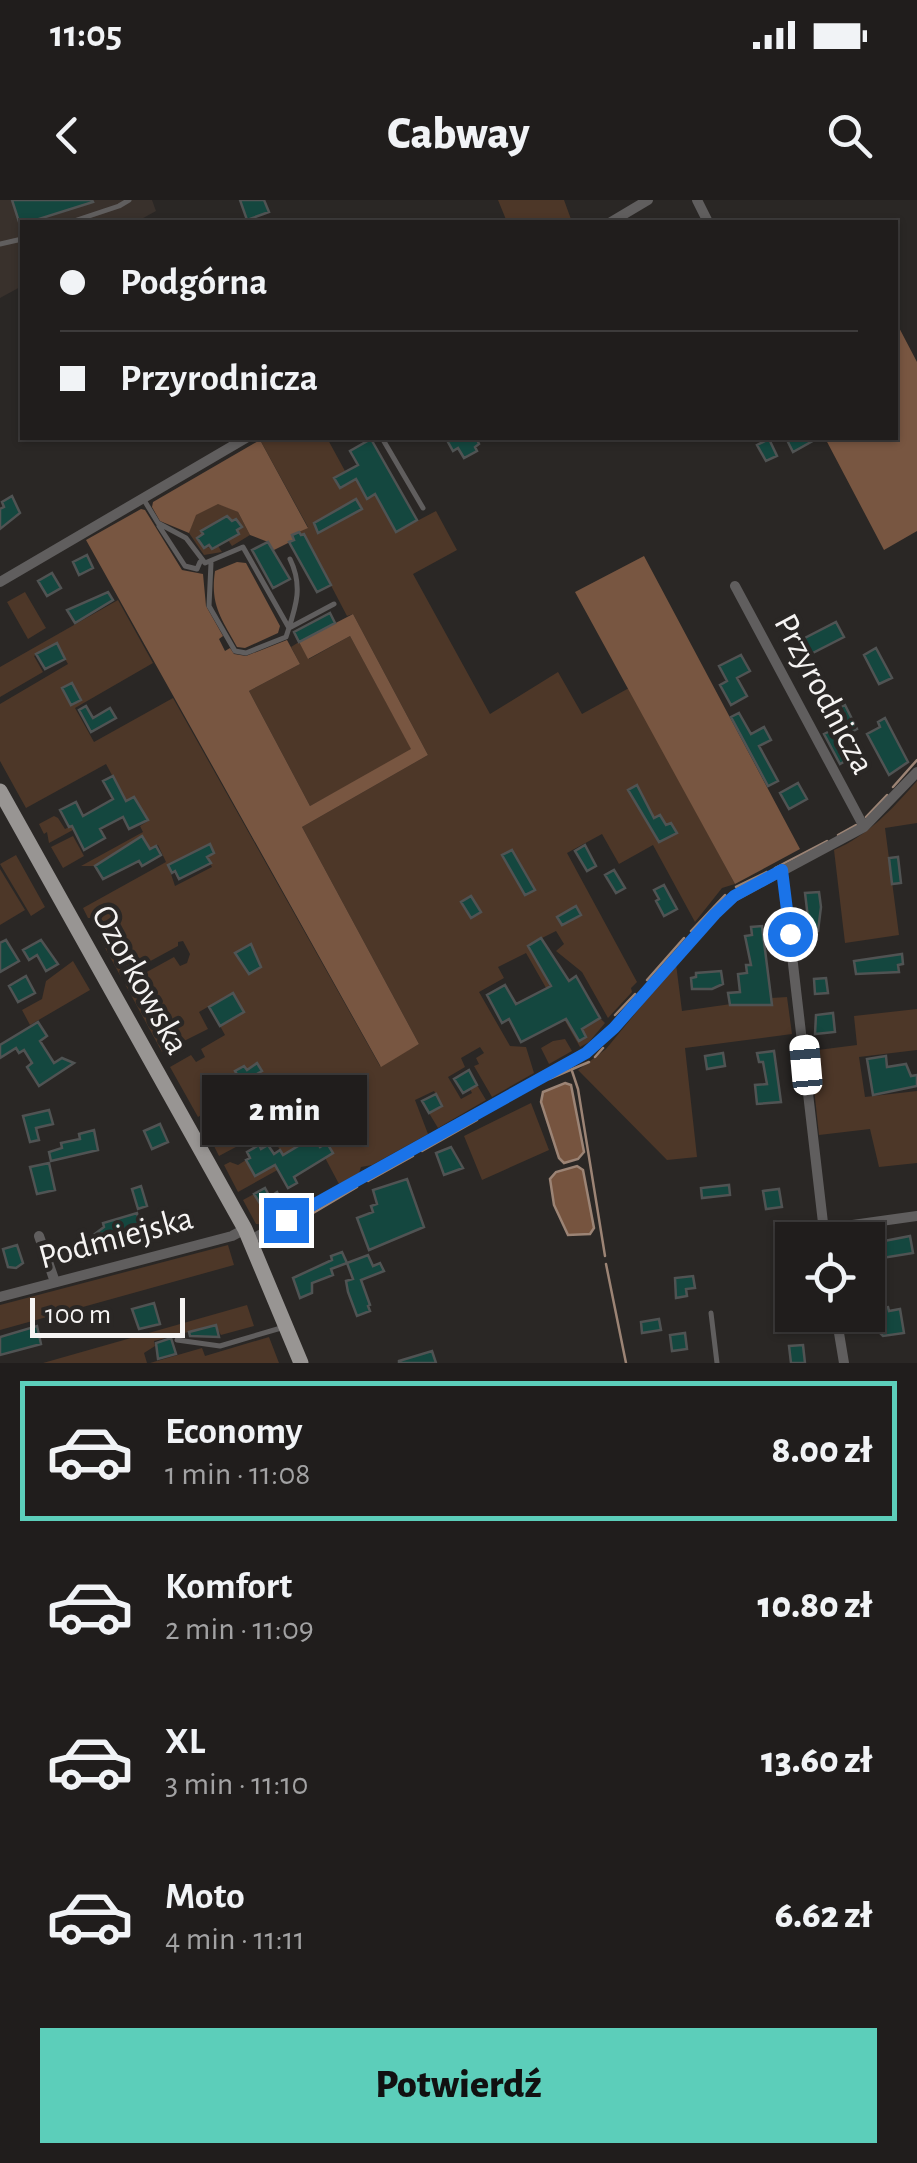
<!DOCTYPE html>
<html lang="pl">
<head>
<meta charset="utf-8">
<style>
  :root { --surface:#201d1c; --page:#282625; --text:#f1f3f6; --muted:#a2a2a3; --line:#3d3b3b; --accent:#5cceba }
  body { margin:0; font-family:"Alegreya Sans",sans-serif; background:var(--page); color:var(--text); height:100vh; display:flex; flex-direction:column; font-size:38px; white-space:nowrap }
  * { box-sizing:border-box; margin:0 }
  p { font-size:32px; color:var(--muted) }
  .icon { flex:none; width:55px; height:55px; fill:none; stroke:currentColor; stroke-width:2; stroke-linecap:round; stroke-linejoin:round }
  .map { position:relative; height:1163px; overflow:hidden }
  .panel { display:flex; flex-direction:column; background:var(--surface); flex:1 }
  .panel>* { flex:none }
  .hud { position:absolute; left:20px; top:20px; width:878px; height:220px; border-radius:0px; box-shadow:0 2px 8px #0004,0 0 0 2px var(--line); display:grid; align-content:center; height:220px; padding:0 40px; background:var(--surface) }
  .controls { position:absolute; left:775px; top:1022px; display:grid; gap:20px }
  .controls a { display:grid; place-items:center; width:110px; height:110px; border-radius:0px; background:var(--surface); box-shadow:0 2px 8px #0004,0 0 0 2px var(--line); font-size:50px }
  .scale { position:absolute; left:30px; bottom:25px; width:155px; box-sizing:border-box; padding-left:10px; border:5px solid #f6f4f3; border-top:0; font-size:28px; line-height:35px; white-space:nowrap; color:#f6f4f3; -webkit-text-stroke:8px #2a2725; paint-order:stroke }
  .end { position:absolute; width:45px; height:45px; margin:-22px; border:12px solid #1a73e8; background:#fff; box-shadow:0 0 0 5px #fff }
  .from { border-radius:50% }
  .bubble { position:absolute; height:70px; border-radius:0px; background:var(--surface); box-shadow:0 2px 8px #0004,0 0 0 2px var(--line); font-size:32px; font-weight:800; line-height:70px; text-align:center }
  .car { position:absolute; width:30px; height:60px; margin:-30px -15px; border-radius:12px; box-shadow:0 0 8px 2px #0007; background:linear-gradient(#fff 24%,#345 0 40%,#fff 0 76%,#345 0 86%,#fff 0) }
  .hud b { display:flex; align-items:center; gap:35px; height:95px; font-size:38px }
  .hud b+b { border-top:2px solid var(--line) }
  .hud i { width:25px; height:25px; background:var(--text) }
  ul { padding:18px 0 0; list-style:none }
  li { display:flex; align-items:center; gap:30px; height:140px; margin:0 20px 15px; padding:0 20px; border:5px solid transparent; border-radius:0px }
  li div { flex:1 }
  li b { display:block; font-size:38px }
  li em { font-style:normal; font-weight:800 }
  li.selected { border-color:var(--accent) }
  li>.icon { width:90px; height:90px; stroke-width:1.5 }
  .cta { display:flex; gap:20px; margin-top:auto; padding:20px 40px }
  .cta a { flex:1; height:115px; border-radius:0px; background:var(--accent); color:#111; font-size:40px; font-weight:800; line-height:115px; text-align:center }
  .status { display:flex; justify-content:space-between; align-items:center; height:70px; padding:0 50px; background:var(--surface); direction:ltr }
  .status svg { height:28px; fill:currentColor }
  header { display:flex; justify-content:space-between; align-items:center; height:130px; padding:0 40px; background:var(--surface); font-size:45px; font-weight:800 }
  .map>svg:first-child { display:block }
  .built { fill:#39312c }
  .green { fill:#4d3728; fill-rule:evenodd }
  .forest { fill:#785641 }
  .water { fill:#76543f; stroke:#9c8475; stroke-width:2.5 }
  .lines { fill:none; stroke-linecap:round; stroke-linejoin:round }
  .stream { stroke:#9c8475; stroke-width:2.5 }
  .building { fill:#14473f; stroke:#505353; stroke-width:2.5 }
  .lane { stroke:#605e5e; stroke-width:5 }
  .street { stroke:#605e5e; stroke-width:10 }
  .primary { stroke:#989593; stroke-width:15 }
  .route { stroke:#1a73e8; stroke-width:12 }
  .labels { text-anchor:middle; dominant-baseline:central; stroke-width:9; stroke-linejoin:round; paint-order:stroke }
  .street-label { font-size:35px; fill:#f6f4f3; stroke:#2a2725 }
</style>
</head>
<body>
<div class="status"><b>11:05</b><svg viewBox="0 0 49 12"><path d="M0 12V9h3v3zM5 12V6h3v6zM10 12V3h3v9zM15 12V0h3v12zM26 1h20v11H26zM47 4h2v5h-2z"/></svg></div>
<header><svg class="icon" aria-label="back" viewBox="0 0 24 24"><path d="M15 5l-7 7 7 7"/></svg>Cabway<svg class="icon" aria-label="search" viewBox="0 0 24 24"><circle cx="10" cy="10" r="6"/><path d="M15 15l6 6"/></svg></header>
<div class="map">
<svg width="917" height="1163" viewBox="0 0 917 1163">
  <rect width="100%" height="100%" fill="#2a2725"/>
  <path class="built" d="M 0,0 L 152,0 L 156,11 L 136,22 L 22,22 L 22,86 L 0,98 Z"/>
  <path class="green" d="M 498,0 L 564,0 L 572,22 L 507,22 Z
    M 259,238 L 327,238 L 345,271 L 350,269 L 366,298 L 375,294 L 396,332 L 436,311 L 457,350 L 413,374 L 490,514 L 558,472 L 582,514 L 629,488 L 735,684 L 722,688 L 695,722 L 653,645 L 619,664 L 602,634 L 567,653 L 637,782 L 631,788 L 632,792 L 608,818 L 582,772 L 556,751 L 564,744 L 556,731 L 528,745 L 578,840 L 586,836 L 564,796 L 586,826 L 600,818 L 605,823 L 589,842 L 580,847 L 526,753 L 498,767 L 504,778 L 479,792 L 510,846 L 526,847 L 534,873 L 492,897 L 474,866 L 479,864 L 476,858 L 484,853 L 480,847 L 461,858 L 465,867 L 448,877 L 461,899 L 472,893 L 470,889 L 477,885 L 486,900 L 438,928 L 429,913 L 442,906 L 434,891 L 415,900 L 428,934 L 372,965 L 361,967 L 359,973 L 339,984 L 314,937 L 283,955 L 268,930 L 219,956 L 214,946 L 253,924 L 257,929 L 272,921 L 265,907 L 284,896 L 273,880 L 231,904 L 227,900 L 198,917 L 170,867 L 191,855 L 196,862 L 205,857 L 201,849 L 225,835 L 220,826 L 244,812 L 232,793 L 199,812 L 208,829 L 162,852 L 125,784 L 174,757 L 180,766 L 187,763 L 190,754 L 183,741 L 178,742 L 178,746 L 121,777 L 98,735 L 102,729 L 96,718 L 88,718 L 83,708 L 166,662 L 158,645 L 150,649 L 142,636 L 95,666 L 81,666 L 143,632 L 140,626 L 148,621 L 134,597 L 126,601 L 106,564 L 26,608 L 0,561 L 0,504 L 68,464 L 56,443 L 34,456 L 43,472 L 0,497 L 0,467 L 118,400 L 153,463 L 75,508 L 94,542 L 173,498 L 380,866 L 419,844 L 302,627 L 428,555 L 353,414 L 347,416 L 304,334 L 301,335 L 299,332 L 308,327 ZM 660,615 L 666,625 L 671,623 L 676,633 L 659,642 L 648,622 ZM 210,644 L 214,653 L 207,657 L 212,667 L 175,686 L 168,665 ZM 512,650 L 534,689 L 526,695 L 503,655 Z
    M 218,303 L 238,312 L 250,335 L 232,346 L 228,340 L 238,334 L 237,330 L 241,327 L 236,319 L 232,321 L 227,316 L 202,331 L 203,334 L 198,337 L 204,348 L 218,346 L 222,352 L 204,355 L 189,333 L 195,315 Z
    M 25,392 L 46,428 L 28,439 L 7,402 Z
    M 350,436 L 412,550 L 310,606 L 249,491 L 300,464 L 291,447 L 299,442 L 309,459 Z
    M 917,581 L 917,623 L 885,628 L 899,735 L 845,743 L 834,650 C 869,635 892,609 917,581 Z
    M 89,612 L 93,619 L 49,643 L 47,632 L 44,634 L 39,624 L 54,616 L 58,618 L 65,629 L 85,619 Z
    M 73,636 L 84,656 L 63,668 L 51,647 Z
    M 16,655 L 45,707 L 31,716 L 0,664 Z
    M 0,669 L 25,710 L 0,725 Z
    M 73,761 L 90,790 L 30,825 L 22,810 L 42,799 L 46,781 Z
    M 676,764 L 682,811 L 745,802 L 746,806 L 771,805 L 771,798 L 787,797 L 792,834 L 685,848 L 697,957 L 667,960 L 578,870 L 606,849 Z
    M 917,809 L 917,850 L 859,857 L 865,897 L 917,891 L 917,963 L 879,967 L 870,929 L 819,935 L 810,851 L 857,845 L 854,816 Z
    M 565,839 L 572,851 L 549,864 L 541,848 L 553,841 Z
    M 531,903 L 549,950 L 482,980 L 464,936 Z
    M 246,960 L 256,976 L 272,967 L 270,962 L 281,968 L 238,992 L 224,965 L 230,962 L 238,965 Z
    M 254,994 L 267,1015 L 277,1009 L 281,1017 L 269,1025 L 256,1024 L 243,1000 Z
    M 228,1045 L 234,1065 L 0,1130 L 0,1105 Z
    M 247,1105 L 254,1126 L 221,1135 L 215,1125 L 154,1141 L 155,1146 L 144,1153 L 147,1163 L 43,1163 Z
    M 269,1137 L 279,1163 L 150,1163 L 202,1148 L 205,1156 Z"/>
  <path class="forest" d="M 895,120 L 917,162 L 917,331 L 884,350 L 825,238 L 895,238 Z
    M 260,240 L 308,328 L 292,335 L 294,340 L 272,351 L 268,342 L 250,335 L 238,312 L 218,304 L 196,315 L 189,333 L 160,321 L 152,307 L 153,302 Z
    M 141,309 L 145,310 L 182,370 L 203,374 L 206,406 L 223,436 L 219,439 L 225,451 L 230,448 L 234,454 L 246,456 L 287,440 L 300,464 L 249,491 L 310,606 L 411,549 L 350,436 L 308,459 L 299,442 L 353,414 L 428,555 L 302,627 L 419,844 L 381,867 L 86,340 Z
    M 644,356 L 800,649 L 735,684 L 575,392 Z
    M 237,362 L 246,363 L 280,426 L 278,433 L 245,448 L 237,447 C 221,418 210,405 215,371 Z"/>
  <path class="water" d="M 565,883 L 571,885 L 584,952 L 578,959 L 564,963 L 559,958 L 541,902 L 543,892 Z
    M 577,966 L 583,970 L 594,1028 L 590,1034 L 568,1035 L 554,1005 L 550,979 L 556,972 Z"/>
  <g class="lines">
    <path class="stream" d="M 893,587 L 917,560
      M 866,617 L 887,595
      M 838,635 L 856,625
      M 775,668 L 827,641
      M 736,687 L 767,672
      M 691,731 L 725,695
      M 647,780 L 684,738
      M 615,815 L 635,794
      M 595,857 L 603,848
      M 572,871 L 578,889 L 605,1056
      M 549,879 L 589,862
      M 422,951 L 477,920
      M 368,981 L 413,956
      M 266,1041 L 357,987
      M 606,1064 L 626,1163"/>
  </g>
  <path class="building" d="M 12,0 L 92,0 L 93,2 L 20,25 Z
    M 240,0 L 264,0 L 269,12 L 247,20 Z
    M 456,238 L 476,238 L 479,244 L 475,247 L 477,251 L 464,258 L 458,248 L 453,251 L 448,242 Z
    M 786,238 L 818,238 L 793,252 Z
    M 371,239 L 417,320 L 396,332 L 375,294 L 367,299 L 356,279 L 340,288 L 334,278 L 358,265 L 350,251 Z
    M 769,239 L 777,256 L 766,261 L 757,245 Z
    M 12,296 L 20,313 L 0,329 L 0,309 L 4,307 L 2,302 Z
    M 356,299 L 362,309 L 318,333 L 314,323 Z
    M 227,316 L 232,321 L 236,319 L 242,327 L 237,330 L 239,334 L 212,349 L 209,345 L 204,348 L 197,338 L 203,334 L 201,331 Z
    M 299,332 L 301,335 L 304,334 L 331,385 L 317,392 L 289,342 L 294,340 L 292,335 Z
    M 268,342 L 290,379 L 273,388 L 252,350 Z
    M 87,355 L 93,368 L 79,375 L 73,362 Z
    M 52,373 L 61,388 L 47,396 L 38,381 Z
    M 108,392 L 113,400 L 75,423 L 67,410 Z
    M 330,413 L 335,423 L 299,442 L 294,432 Z
    M 836,422 L 844,437 L 799,460 L 799,441 Z
    M 57,443 L 65,459 L 45,469 L 36,454 Z
    M 876,448 L 892,478 L 879,484 L 864,455 Z
    M 741,455 L 750,471 L 737,478 L 747,496 L 731,505 L 720,485 L 727,481 L 719,466 Z
    M 72,483 L 81,500 L 71,505 L 62,488 Z
    M 845,505 L 857,529 L 837,540 L 847,560 L 840,564 L 824,534 L 836,528 L 829,513 Z
    M 86,506 L 93,518 L 110,508 L 116,518 L 91,532 L 79,510 Z
    M 739,513 L 751,534 L 764,527 L 771,540 L 759,546 L 778,581 L 768,586 L 731,517 Z
    M 885,518 L 908,562 L 889,575 L 867,534 L 880,527 L 878,522 Z
    M 113,576 L 126,601 L 134,597 L 148,620 L 129,629 L 123,617 L 100,629 L 105,638 L 84,650 L 72,626 L 69,627 L 60,610 L 76,602 L 83,616 L 113,599 L 103,581 Z
    M 798,583 L 807,599 L 789,609 L 780,593 Z
    M 637,585 L 654,618 L 660,615 L 666,625 L 671,623 L 677,633 L 659,642 L 628,590 Z
    M 142,636 L 150,649 L 156,646 L 161,655 L 142,666 L 139,661 L 103,679 L 95,666 Z
    M 210,644 L 214,653 L 207,657 L 211,663 L 179,679 L 175,671 L 172,673 L 168,665 Z
    M 585,645 L 596,666 L 587,671 L 575,651 Z
    M 512,650 L 535,690 L 525,695 L 502,655 Z
    M 898,657 L 901,683 L 892,684 L 889,658 Z
    M 614,670 L 625,688 L 616,693 L 605,675 Z
    M 664,685 L 677,709 L 664,716 L 656,701 L 659,699 L 654,690 Z
    M 819,692 L 821,707 L 818,731 L 805,732 L 804,719 L 808,718 L 805,693 Z
    M 471,696 L 481,712 L 471,718 L 461,702 Z
    M 576,706 L 581,715 L 562,725 L 557,717 Z
    M 762,726 L 772,805 L 730,805 L 728,793 L 740,792 L 738,774 L 747,773 L 746,765 L 751,765 L 745,736 L 752,735 L 751,727 Z
    M 541,738 L 569,781 L 576,776 L 600,818 L 582,829 L 586,837 L 579,841 L 566,819 L 521,842 L 509,819 L 502,823 L 487,795 L 505,785 L 516,804 L 551,786 L 528,746 Z
    M 6,740 L 19,761 L 0,772 L 0,743 Z
    M 41,740 L 58,764 L 46,771 L 37,755 L 29,760 L 23,750 Z
    M 251,744 L 261,767 L 249,774 L 235,753 Z
    M 902,754 L 903,764 L 898,765 L 899,772 L 856,774 L 854,761 Z
    M 721,771 L 723,784 L 712,789 L 692,789 L 691,778 L 696,777 L 696,773 Z
    M 26,776 L 35,793 L 18,802 L 9,786 Z
    M 826,778 L 828,793 L 815,794 L 814,779 Z
    M 233,793 L 244,812 L 220,826 L 209,807 Z
    M 833,813 L 835,832 L 815,834 L 816,815 Z
    M 38,822 L 47,836 L 40,841 L 54,863 L 62,858 L 74,863 L 39,886 L 27,867 L 32,863 L 24,850 L 19,853 L 16,848 L 0,858 L 0,845 Z
    M 774,851 L 781,902 L 757,904 L 755,885 L 767,884 L 763,862 L 759,862 L 757,853 Z
    M 723,853 L 725,866 L 707,869 L 705,856 Z
    M 886,856 L 887,867 L 906,864 L 911,876 L 917,875 L 917,886 L 873,895 L 867,859 Z
    M 257,863 L 262,871 L 248,879 L 253,887 L 239,894 L 231,880 L 238,876 L 235,871 L 244,866 L 247,870 Z
    M 469,870 L 477,885 L 463,893 L 454,879 Z
    M 436,894 L 442,906 L 429,913 L 422,901 Z
    M 228,904 L 237,917 L 224,926 L 216,912 Z
    M 297,906 L 320,947 L 327,943 L 333,953 L 294,977 L 297,983 L 288,988 L 275,965 L 255,976 L 246,960 L 250,958 L 247,952 L 259,945 L 261,949 L 268,945 L 274,954 L 280,950 L 283,955 L 303,943 L 295,929 L 290,932 L 280,915 Z
    M 265,907 L 273,921 L 261,927 L 253,914 Z
    M 49,910 L 53,924 L 36,928 L 39,940 L 30,942 L 23,916 Z
    M 352,913 L 365,934 L 348,944 L 338,928 L 344,924 L 341,920 Z
    M 160,924 L 168,942 L 152,949 L 144,931 Z
    M 94,930 L 98,950 L 51,961 L 49,952 L 62,948 L 61,943 L 80,939 L 79,934 Z
    M 451,947 L 463,968 L 444,975 L 436,953 Z
    M 49,963 L 55,990 L 37,994 L 30,967 Z
    M 407,979 L 424,1027 L 369,1050 L 357,1018 L 373,1012 L 371,1006 L 377,1004 L 373,990 Z
    M 729,985 L 730,995 L 702,998 L 701,988 Z
    M 141,986 L 147,1006 L 138,1009 L 132,989 Z
    M 265,988 L 270,997 L 277,992 L 284,1005 L 267,1015 L 254,994 Z
    M 779,989 L 782,1007 L 766,1009 L 763,991 Z
    M 137,1013 L 140,1023 L 134,1025 L 136,1031 L 127,1034 L 128,1037 L 107,1039 L 106,1034 L 96,1033 L 104,1027 L 103,1023 Z
    M 801,1028 L 802,1037 L 792,1040 L 792,1069 L 787,1069 L 780,1030 Z
    M 877,1031 L 879,1042 L 910,1036 L 913,1053 L 882,1058 L 883,1066 L 873,1067 L 867,1032 Z
    M 17,1045 L 23,1063 L 16,1068 L 8,1067 L 3,1049 Z
    M 342,1052 L 347,1063 L 331,1069 L 333,1075 L 312,1083 L 312,1093 L 300,1098 L 293,1078 L 332,1060 L 331,1056 Z
    M 368,1055 L 373,1066 L 380,1063 L 384,1071 L 361,1080 L 370,1105 L 368,1106 L 370,1111 L 357,1116 L 348,1092 L 346,1081 L 353,1079 L 347,1063 Z
    M 693,1076 L 695,1088 L 686,1089 L 687,1096 L 676,1098 L 675,1078 Z
    M 154,1103 L 160,1124 L 139,1129 L 132,1109 Z
    M 888,1107 L 889,1111 L 900,1109 L 904,1133 L 883,1136 L 880,1133 L 879,1108 Z
    M 659,1119 L 661,1130 L 642,1133 L 641,1122 Z
    M 216,1125 L 219,1137 L 190,1136 L 189,1132 Z
    M 37,1126 L 41,1144 L 0,1155 L 0,1137 Z
    M 685,1133 L 687,1149 L 672,1151 L 670,1135 Z
    M 171,1138 L 176,1154 L 158,1159 L 156,1143 Z
    M 803,1145 L 805,1163 L 791,1163 L 789,1146 Z
    M 432,1151 L 436,1163 L 399,1163 L 399,1161 Z"/>
  <g class="lines">
    <path class="lane" d="M 71,22 L 119,6 L 129,0
      M 0,44 L 22,39
      M 382,238 L 423,308
      M 144,300 L 158,323 L 186,338 L 205,363 L 243,347 L 289,428 L 334,404
      M 159,326 L 185,366 L 197,369 L 200,362
      M 211,363 L 209,406 L 235,451 L 246,453 L 286,437 C 295,409 304,388 290,359
      M 711,1113 L 717,1163
      M 177,1140 L 220,1146 L 281,1128"/>
    <path class="street" d="M 697,0 L 708,22
      M 611,22 L 648,0
      M 0,382 L 246,238
      M 735,386 L 864,627
      M 782,669 L 825,1040
      M 824,1029 L 917,1016
      M 39,1036 L 55,1082
      M 251,1040 L 586,853 L 614,828 L 715,714 L 734,697 L 864,627 L 917,572
      M 0,1097 L 232,1036 L 245,1029
      M 836,1115 L 844,1163"/>
    <path class="primary" d="M 0,591 L 245,1029 L 301,1163"/>
  </g>
  <g class="lines">
    <path class="route" d="M 286,1020 L 586,853 L 614,828 L 715,714 L 734,696 L 782,670 L 790,734"/>
  </g>
  <g class="labels">
    <g class="street-label">
      <text transform="translate(824 494) rotate(62)">Przyrodnicza</text>
      <text transform="translate(140 780) rotate(61)">Ozorkowska</text>
      <text transform="translate(116 1038) rotate(-15)">Podmiejska</text>
    </g>
  </g>
</svg>
<div class="controls">
<a><svg class="icon" aria-label="locate" viewBox="0 0 24 24"><circle cx="12" cy="12" r="6"/><path d="M12 2v4M12 18v4M2 12h4M18 12h4"/></svg></a>
</div>
<div class="scale">100 m</div>
<i class="end from" style="left:790px;top:734px"></i>
<i class="end" style="left:286px;top:1020px"></i>
<div class="bubble" style="left:202px;top:875px;width:165px">2 min</div>
<i class="car" style="left:806px;top:865px;rotate:355deg"></i>
<div class="hud">
<b><i class="from"></i>Podgórna</b>
<b><i></i>Przyrodnicza</b>
</div>
</div>
<section class="panel">
<ul>
<li class="selected"><svg class="icon" aria-label="car" viewBox="0 0 24 24"><path d="M5 17H2v-5l4-1 3-4h7l3 4 3 1v5h-3M9 17h6M6 11h13"/><circle cx="7" cy="17" r="2"/><circle cx="17" cy="17" r="2"/></svg><div><b>Economy</b><p>1 min · 11:08</p></div><em>8.00 zł</em></li>
<li><svg class="icon" aria-label="car" viewBox="0 0 24 24"><path d="M5 17H2v-5l4-1 3-4h7l3 4 3 1v5h-3M9 17h6M6 11h13"/><circle cx="7" cy="17" r="2"/><circle cx="17" cy="17" r="2"/></svg><div><b>Komfort</b><p>2 min · 11:09</p></div><em>10.80 zł</em></li>
<li><svg class="icon" aria-label="car" viewBox="0 0 24 24"><path d="M5 17H2v-5l4-1 3-4h7l3 4 3 1v5h-3M9 17h6M6 11h13"/><circle cx="7" cy="17" r="2"/><circle cx="17" cy="17" r="2"/></svg><div><b>XL</b><p>3 min · 11:10</p></div><em>13.60 zł</em></li>
<li><svg class="icon" aria-label="car" viewBox="0 0 24 24"><path d="M5 17H2v-5l4-1 3-4h7l3 4 3 1v5h-3M9 17h6M6 11h13"/><circle cx="7" cy="17" r="2"/><circle cx="17" cy="17" r="2"/></svg><div><b>Moto</b><p>4 min · 11:11</p></div><em>6.62 zł</em></li>
</ul>
<div class="cta"><a>Potwierdź</a></div>
</section>
</body>
</html>
